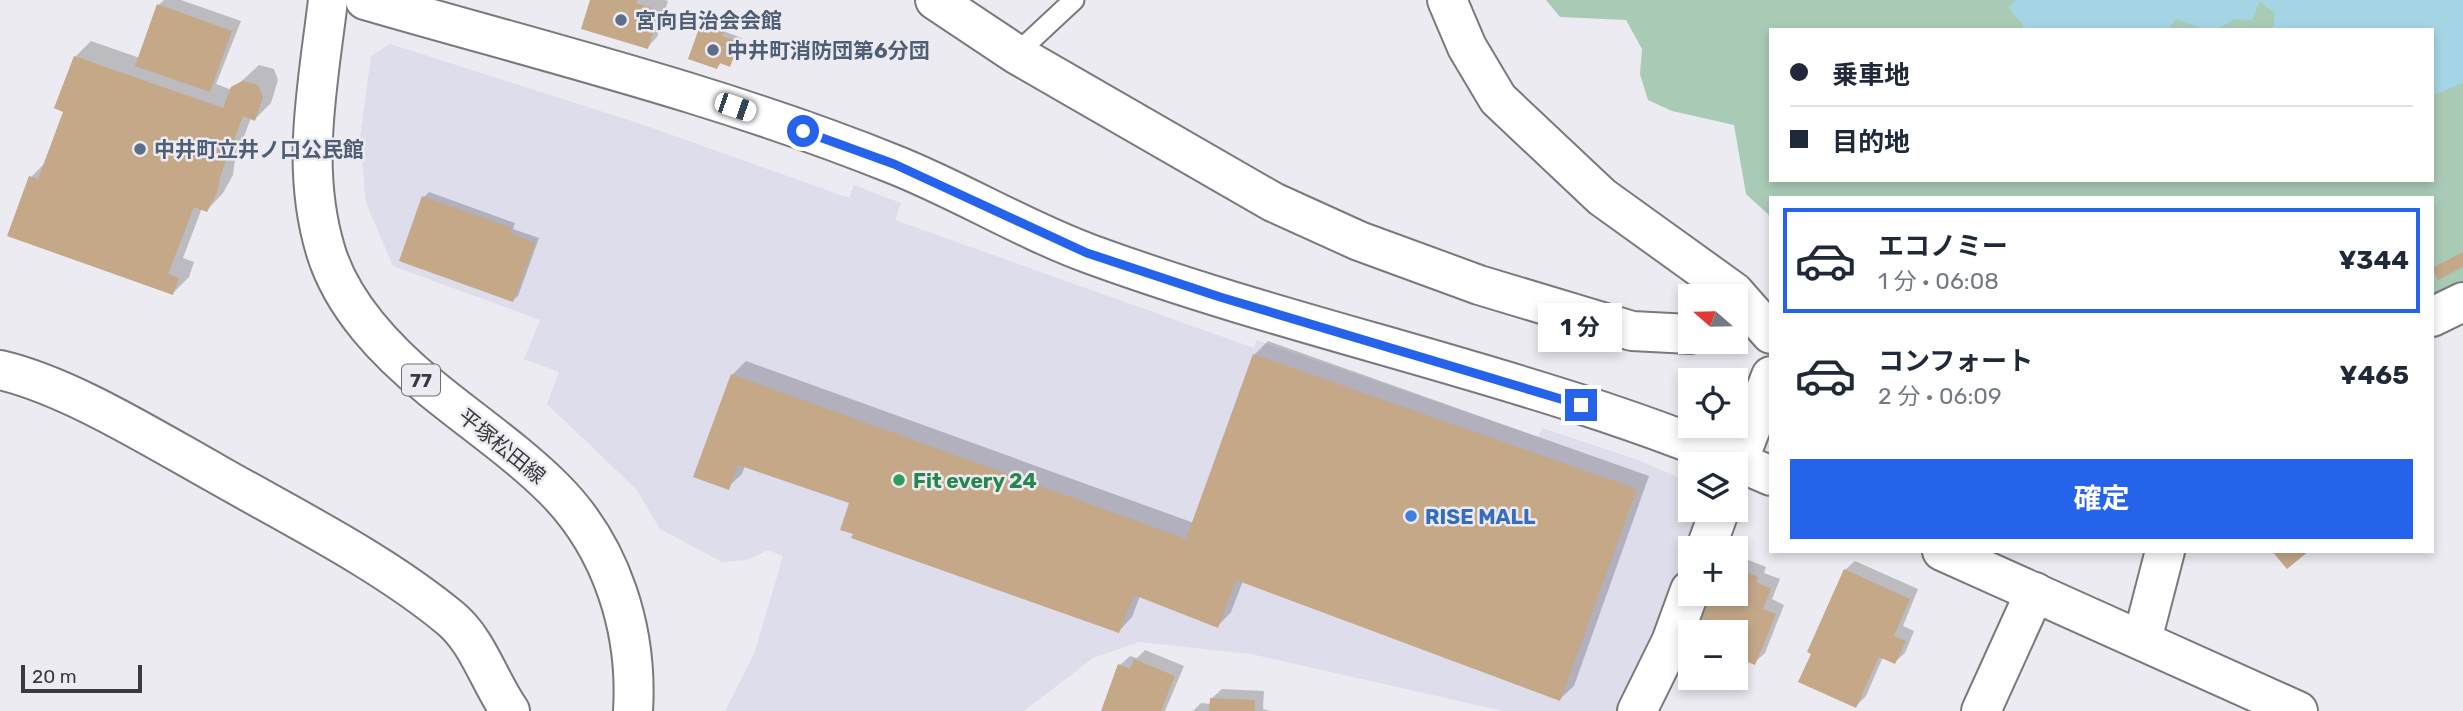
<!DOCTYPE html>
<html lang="ja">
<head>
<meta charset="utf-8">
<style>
  :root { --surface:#fff; --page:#f2f2f3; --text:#1f2937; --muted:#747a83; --line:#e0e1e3; --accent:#2563eb }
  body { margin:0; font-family:Rubik,"Noto Sans JP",sans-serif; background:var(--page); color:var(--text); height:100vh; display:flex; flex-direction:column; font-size:26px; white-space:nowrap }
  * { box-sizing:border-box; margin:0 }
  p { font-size:23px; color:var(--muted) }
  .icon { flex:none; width:38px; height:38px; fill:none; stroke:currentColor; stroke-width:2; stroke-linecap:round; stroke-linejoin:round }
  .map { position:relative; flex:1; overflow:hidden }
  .panel { position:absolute; left:1769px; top:196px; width:665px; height:357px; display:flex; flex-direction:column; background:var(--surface); border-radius:0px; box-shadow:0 4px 10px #0003 }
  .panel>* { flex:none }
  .guide { position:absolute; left:1769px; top:28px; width:665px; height:154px; border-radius:0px; box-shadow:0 4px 10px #0003; display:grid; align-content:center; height:154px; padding:0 21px; background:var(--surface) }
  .needle { width:46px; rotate:290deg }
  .buttons { position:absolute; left:1678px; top:284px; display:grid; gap:14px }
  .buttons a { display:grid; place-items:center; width:70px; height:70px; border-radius:0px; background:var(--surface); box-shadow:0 4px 10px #0003; font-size:35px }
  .scale { position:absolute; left:21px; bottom:18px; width:121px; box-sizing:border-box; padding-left:7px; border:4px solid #3a3a3d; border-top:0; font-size:19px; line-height:24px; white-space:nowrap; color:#3a3a3d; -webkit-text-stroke:5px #ebebf1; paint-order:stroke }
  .end { position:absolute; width:32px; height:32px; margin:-16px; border:9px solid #2563eb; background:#fff; box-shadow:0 0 0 4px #fff }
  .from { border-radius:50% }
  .bubble { position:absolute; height:49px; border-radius:0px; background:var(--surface); box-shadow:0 4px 10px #0003; font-size:23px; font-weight:700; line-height:49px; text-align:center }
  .car { position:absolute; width:21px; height:42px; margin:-21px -10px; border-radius:9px; box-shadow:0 0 5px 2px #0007; background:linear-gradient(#fff 24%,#345 0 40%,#fff 0 76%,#345 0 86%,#fff 0) }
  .guide b { display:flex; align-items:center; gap:24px; height:66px; font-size:26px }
  .guide b+b { border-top:2px solid var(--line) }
  .guide i { width:18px; height:18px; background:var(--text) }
  ul { padding:12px 0 0; list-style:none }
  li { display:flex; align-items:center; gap:21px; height:105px; margin:0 14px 10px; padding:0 7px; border:4px solid transparent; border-radius:0px }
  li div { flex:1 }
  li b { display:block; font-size:26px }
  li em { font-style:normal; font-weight:700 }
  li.active { border-color:var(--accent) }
  li>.icon { width:63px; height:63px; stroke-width:1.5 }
  .button { display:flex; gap:14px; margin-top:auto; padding:14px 21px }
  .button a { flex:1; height:80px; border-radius:0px; background:var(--accent); color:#fff; font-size:28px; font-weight:700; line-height:80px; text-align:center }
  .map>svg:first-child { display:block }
  .built { fill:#deddeb }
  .green { fill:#a9cbb6; fill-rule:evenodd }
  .water { fill:#a5d5e5 }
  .shadow { fill:#0003 }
  .building { fill:#c4a888 }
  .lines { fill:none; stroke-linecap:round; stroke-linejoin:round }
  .service-casing { stroke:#79797e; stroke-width:23 }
  .minor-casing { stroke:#79797e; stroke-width:42 }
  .tertiary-casing { stroke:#79797e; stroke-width:42 }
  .primary-casing { stroke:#79797e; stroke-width:42 }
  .service { stroke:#fff; stroke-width:19 }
  .minor { stroke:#fff; stroke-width:38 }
  .tertiary { stroke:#fff; stroke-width:38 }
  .primary { stroke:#fff; stroke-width:38 }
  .route { stroke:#2563eb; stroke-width:9 }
  .service-dot { fill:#5c6f8a; stroke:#ebebf1; stroke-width:2.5 }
  .leisure-dot { fill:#2e9e5b; stroke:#ebebf1; stroke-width:2.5 }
  .shop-dot { fill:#3f7fe0; stroke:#ebebf1; stroke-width:2.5 }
  .labels { text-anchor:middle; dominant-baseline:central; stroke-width:5; stroke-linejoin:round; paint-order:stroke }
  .shield { fill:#ebebf1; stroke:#6f6f73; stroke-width:2 }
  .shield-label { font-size:19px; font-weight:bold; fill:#3a3a3d }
  .service-label { font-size:21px; font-weight:bold; fill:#4e5e75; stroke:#ebebf1; text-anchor:start }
  .street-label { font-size:21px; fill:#3a3a3d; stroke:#ebebf1 }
  .leisure-label { font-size:21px; font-weight:bold; fill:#27864d; stroke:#ebebf1; text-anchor:start }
  .shop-label { font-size:21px; font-weight:bold; fill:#366cbe; stroke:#ebebf1; text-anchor:start }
</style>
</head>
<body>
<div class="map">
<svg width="2463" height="711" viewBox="0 0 2463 711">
  <rect width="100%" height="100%" fill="#ebebf1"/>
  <path class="built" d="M 390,44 L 641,124 L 849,198 L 854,185 L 901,203 L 895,220 L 1254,348 L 1257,340 L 1538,437 L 1542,428 L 1641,461 L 1690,483 L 1690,509 L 1711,509 L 1690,548 L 1690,559 L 1627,711 L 1503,711 L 1251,654 L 1139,642 L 1093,658 L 1024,711 L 725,711 L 754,654 L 783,556 L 768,550 L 747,560 L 722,562 L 660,529 L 637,490 L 547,404 L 559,372 L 524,359 L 540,320 L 393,266 L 366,203 L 360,138 L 371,56 Z"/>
  <path class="green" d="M 1546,0 L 2463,0 L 2463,286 L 2433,303 L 2432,198 L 1771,198 L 1771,217 L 1746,194 L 1734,125 L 1672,111 L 1648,100 L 1640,74 L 1642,49 L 1626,20 L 1560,17 ZM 1771,30 L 2432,30 L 2432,180 L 1771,180 Z"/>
  <path class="water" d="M 2016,0 L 2463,0 L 2463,83 L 2433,95 L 2432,30 L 2274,30 L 2274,13 L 2260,1 L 2252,20 L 2234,19 C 2211,36 2202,28 2176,19 L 2167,30 L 2023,30 L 2023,25 L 2008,7 Z"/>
  <path class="shadow" d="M 164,0 L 181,0 L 241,21 L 216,84 L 232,90 L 259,65 L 274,69 L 278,80 L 271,103 L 255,119 L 251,118 L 235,160 L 233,175 L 223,193 L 207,210 L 202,208 L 183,258 L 194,262 L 189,277 L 173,293 L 10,235 L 31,177 L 46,162 L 65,111 L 75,57 L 91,41 L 140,58 L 159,5 Z
    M 592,0 L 665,0 L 668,1 L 657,37 L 648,47 Z
    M 708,16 L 728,24 L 726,32 L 742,38 L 729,65 L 722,62 L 717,67 L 704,21 Z
    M 429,192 L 515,223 L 513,229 L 539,238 L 518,296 L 513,300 L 424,197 Z
    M 1268,341 L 1649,476 L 1574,686 L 1560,699 L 1243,581 L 1231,612 L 1218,626 L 1140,596 L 1132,617 L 1119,631 L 851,502 L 745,466 L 742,474 L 728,487 L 695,476 L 733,374 L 746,361 L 1194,523 L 1255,354 Z
    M 1736,555 L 1766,567 L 1764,573 L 1780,579 L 1772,599 L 1784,605 L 1765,653 L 1755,662 L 1736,655 Z
    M 1855,561 L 1918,589 L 1903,626 L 1914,631 L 1905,653 L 1895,662 L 1883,657 L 1866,696 L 1856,706 L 1845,570 Z
    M 1145,650 L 1184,666 L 1165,711 L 1103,711 L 1120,665 L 1130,656 L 1137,658 Z
    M 1222,689 L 1264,691 L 1263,709 L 1270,711 L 1193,711 L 1201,703 L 1211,704 L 1212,698 Z"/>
  <path class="building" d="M 590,0 L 637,0 L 636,3 L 660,11 L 648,49 L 581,29 Z
    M 157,4 L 232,31 L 210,92 L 135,66 Z
    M 702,20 L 725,29 L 722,36 L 739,42 L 730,67 L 720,63 L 717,69 L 688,59 Z
    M 74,56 L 223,108 L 231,87 L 242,81 L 258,85 L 263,97 L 255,121 L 243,116 L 220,177 L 217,193 L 207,212 L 194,207 L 168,274 L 179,278 L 173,295 L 7,236 L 29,176 L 38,179 L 63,112 L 54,108 Z
    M 422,196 L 512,228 L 510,233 L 535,243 L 513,302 L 399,261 Z
    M 2463,252 L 2463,267 L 2438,280 L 2432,268 Z
    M 1253,354 L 1637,489 L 1560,701 L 1236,580 L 1218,628 L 1134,595 L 1119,633 L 851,538 L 853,534 L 840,530 L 849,503 L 738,465 L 729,490 L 693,477 L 731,374 L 1186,539 Z
    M 2272,551 L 2309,551 L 2287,569 Z
    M 1736,568 L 1758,577 L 1756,582 L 1771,589 L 1763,609 L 1776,614 L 1755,665 L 1736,657 L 1736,632 L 1693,632 L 1708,593 L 1736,593 Z
    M 1844,569 L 1910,599 L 1894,636 L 1906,641 L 1895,664 L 1879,657 L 1856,708 L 1798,682 L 1811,654 L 1807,652 Z
    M 1134,659 L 1175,676 L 1161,711 L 1101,711 L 1118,664 L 1130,669 Z
    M 1210,698 L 1255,700 L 1255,711 L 1209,711 Z"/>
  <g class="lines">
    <g class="service-casing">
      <path id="service" d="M 1016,54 L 1074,0"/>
    </g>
    <g class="minor-casing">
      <path id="minor" d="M 935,0 L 1016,54 L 1273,202 L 1359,241 L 1479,285 L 1632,331 L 1690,334
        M 1447,0 L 1467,47 L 1498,99 L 1602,197 L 1734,292 L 1771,334
        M 2432,317 L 2463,302
        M 0,370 C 69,386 152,438 215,473 C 292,517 381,561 450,618 C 478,641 489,681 510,711
        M 1736,467 L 1771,376
        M 1706,548 L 1720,509
        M 2142,640 L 2165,551
        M 1637,711 L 1671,642 L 1690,590
        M 1981,711 L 2035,592"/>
    </g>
    <g class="tertiary-casing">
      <path id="tertiary" d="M 365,0 C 541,51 722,95 893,164 C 959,190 1022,229 1090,254 C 1314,336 1552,379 1771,476
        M 1942,551 L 2298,711"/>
    </g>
    <g class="primary-casing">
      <path id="primary" d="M 328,0 C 318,85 300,168 326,252 C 343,307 387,352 431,388 C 471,421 517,452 554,489 C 612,547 638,630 633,711"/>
    </g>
    <use href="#service" class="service"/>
    <use href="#minor" class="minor"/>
    <use href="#tertiary" class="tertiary"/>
    <use href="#primary" class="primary"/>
  </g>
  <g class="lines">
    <path class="route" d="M 803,131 L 894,164 L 1087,253 L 1220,297 L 1581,405"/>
  </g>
  <g class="service-dot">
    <circle cx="621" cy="20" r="7"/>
    <circle cx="713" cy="50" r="7"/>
    <circle cx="140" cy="149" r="7"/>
  </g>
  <circle class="leisure-dot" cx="899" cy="480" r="7"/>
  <circle class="shop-dot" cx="1411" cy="516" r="7"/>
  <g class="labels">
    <rect class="shield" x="402" y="364.5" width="38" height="31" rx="5"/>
    <g class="shield-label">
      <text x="421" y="380">77</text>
    </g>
    <g class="service-label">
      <text x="635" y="20">宮向自治会会館</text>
      <text x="727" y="50">中井町消防団第6分団</text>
      <text x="154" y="149">中井町立井ノ口公民館</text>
    </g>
    <g class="street-label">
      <text transform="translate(502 446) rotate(39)">平塚松田線</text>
    </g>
    <g class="leisure-label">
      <text x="913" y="480">Fit every 24</text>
    </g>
    <g class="shop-label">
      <text x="1425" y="516">RISE MALL</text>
    </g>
  </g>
</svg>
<div class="buttons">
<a><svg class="needle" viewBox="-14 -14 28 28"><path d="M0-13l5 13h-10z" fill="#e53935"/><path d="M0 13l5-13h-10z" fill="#747a83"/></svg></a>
<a><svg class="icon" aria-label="locate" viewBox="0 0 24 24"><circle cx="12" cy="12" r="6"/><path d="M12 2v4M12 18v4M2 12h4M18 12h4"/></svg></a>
<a><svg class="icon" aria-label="layers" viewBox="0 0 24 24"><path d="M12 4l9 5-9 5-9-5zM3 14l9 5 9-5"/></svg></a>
<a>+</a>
<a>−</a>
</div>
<div class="scale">20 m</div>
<i class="end from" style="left:803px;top:131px"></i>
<i class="end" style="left:1581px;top:405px"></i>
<div class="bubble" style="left:1538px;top:303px;width:84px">1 分</div>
<i class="car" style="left:735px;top:107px;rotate:109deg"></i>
<div class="guide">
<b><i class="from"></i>乗車地</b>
<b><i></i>目的地</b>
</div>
<section class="panel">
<ul>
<li class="active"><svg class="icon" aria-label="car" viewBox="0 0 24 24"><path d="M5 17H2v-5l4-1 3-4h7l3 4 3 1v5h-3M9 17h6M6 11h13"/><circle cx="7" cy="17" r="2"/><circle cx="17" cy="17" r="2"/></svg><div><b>エコノミー</b><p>1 分 · 06:08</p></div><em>¥344</em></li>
<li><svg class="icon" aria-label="car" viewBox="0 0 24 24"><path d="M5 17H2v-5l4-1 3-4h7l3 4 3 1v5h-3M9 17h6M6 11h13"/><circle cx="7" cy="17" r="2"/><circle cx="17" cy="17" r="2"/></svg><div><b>コンフォート</b><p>2 分 · 06:09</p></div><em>¥465</em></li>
</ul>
<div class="button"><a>確定</a></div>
</section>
</div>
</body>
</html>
